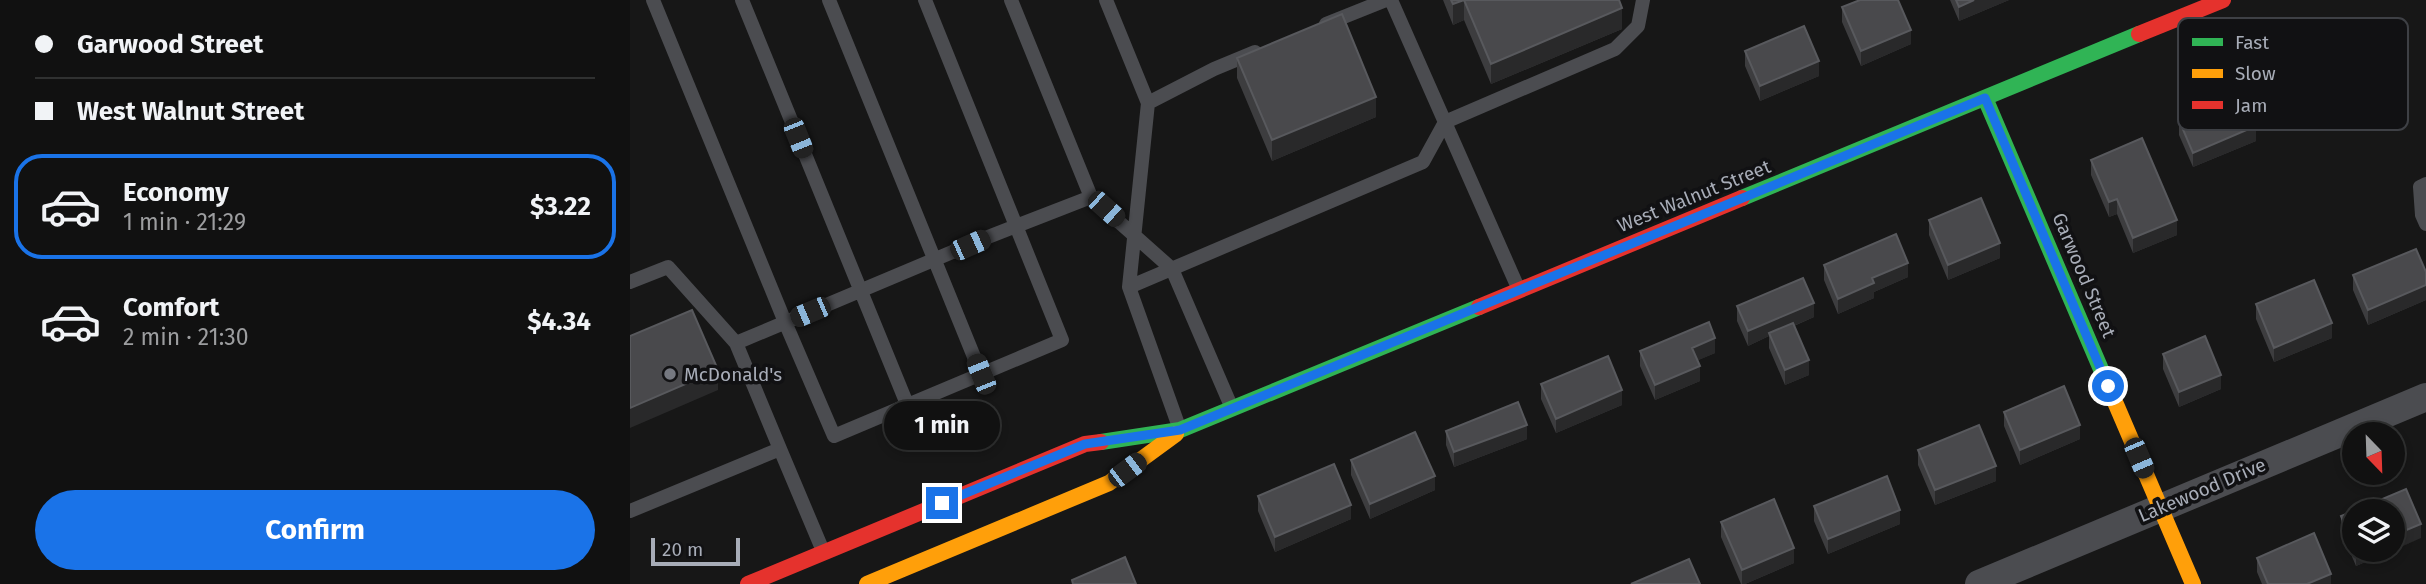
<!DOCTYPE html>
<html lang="en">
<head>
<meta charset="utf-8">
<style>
  :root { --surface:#111; --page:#1a1a1a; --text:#f1f3f6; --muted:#9c9d9f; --line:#303131; --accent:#1a73e8 }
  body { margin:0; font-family:"Fira Sans",sans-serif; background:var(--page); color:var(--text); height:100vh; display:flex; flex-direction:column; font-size:26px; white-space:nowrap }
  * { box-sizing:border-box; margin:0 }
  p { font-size:23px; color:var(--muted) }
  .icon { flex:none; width:38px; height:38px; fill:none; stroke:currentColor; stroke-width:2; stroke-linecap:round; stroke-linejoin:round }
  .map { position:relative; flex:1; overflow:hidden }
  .drawer { display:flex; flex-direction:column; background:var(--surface); width:630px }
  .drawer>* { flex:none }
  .guide { display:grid; align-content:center; height:154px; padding:0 35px; background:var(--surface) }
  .needle { width:46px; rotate:157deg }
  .controls { position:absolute; left:1712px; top:422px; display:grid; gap:14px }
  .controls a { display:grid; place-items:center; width:63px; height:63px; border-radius:50%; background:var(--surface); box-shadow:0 4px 10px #0003,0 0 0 2px var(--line); font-size:35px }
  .scale { position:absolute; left:21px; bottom:18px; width:89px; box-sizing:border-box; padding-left:7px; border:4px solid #a8adb8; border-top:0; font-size:19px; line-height:24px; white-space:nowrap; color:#a8adb8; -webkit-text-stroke:5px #111113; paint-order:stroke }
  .end { position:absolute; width:32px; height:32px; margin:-16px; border:9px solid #1a73e8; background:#fff; box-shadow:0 0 0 4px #fff }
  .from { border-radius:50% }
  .bubble { position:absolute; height:49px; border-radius:24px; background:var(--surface); box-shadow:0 4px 10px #0003,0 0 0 2px var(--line); font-size:23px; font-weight:700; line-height:49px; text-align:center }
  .car { position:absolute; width:21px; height:42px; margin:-21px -10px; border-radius:9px; box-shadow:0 0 5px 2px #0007; background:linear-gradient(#222 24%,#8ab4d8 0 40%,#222 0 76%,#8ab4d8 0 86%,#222 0) }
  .guide b { display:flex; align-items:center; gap:24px; height:66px; font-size:26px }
  .guide b+b { border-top:2px solid var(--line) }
  .guide i { width:18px; height:18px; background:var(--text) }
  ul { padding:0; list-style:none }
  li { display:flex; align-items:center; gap:21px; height:105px; margin:0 14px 10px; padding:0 21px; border:4px solid transparent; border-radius:28px }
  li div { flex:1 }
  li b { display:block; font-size:26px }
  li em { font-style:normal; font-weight:700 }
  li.on { border-color:var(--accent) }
  li>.icon { width:63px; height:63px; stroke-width:1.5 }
  .primary-button { display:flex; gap:14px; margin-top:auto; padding:14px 35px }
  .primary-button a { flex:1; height:80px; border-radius:42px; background:var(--accent); color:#fff; font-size:28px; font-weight:700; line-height:80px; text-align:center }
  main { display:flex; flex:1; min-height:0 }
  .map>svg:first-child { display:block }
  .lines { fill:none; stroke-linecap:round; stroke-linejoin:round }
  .lane { stroke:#4b4c50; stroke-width:14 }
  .street { stroke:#4b4c50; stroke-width:28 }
  .fast { stroke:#30b455; stroke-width:16 }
  .slow { stroke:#ff9f0a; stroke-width:16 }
  .jam { stroke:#e5322d; stroke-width:16 }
  .wall { fill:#3d3d3f }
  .shaded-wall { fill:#29292a }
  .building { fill:#49494c; stroke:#58595d; stroke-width:2 }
  .route { stroke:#1a73e8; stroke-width:9 }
  .poi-dot { fill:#757880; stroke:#111113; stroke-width:2.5 }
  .labels { text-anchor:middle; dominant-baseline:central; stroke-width:7; stroke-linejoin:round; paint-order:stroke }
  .street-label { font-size:19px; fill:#a8adb8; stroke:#111113 }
  .poi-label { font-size:19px; fill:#a8adb8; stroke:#111113; text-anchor:start }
  .key { fill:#111113; stroke:#3e4045; stroke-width:2 }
  .key-label { font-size:19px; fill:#a8adb8 }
</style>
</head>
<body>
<main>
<section class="drawer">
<div class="guide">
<b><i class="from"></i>Garwood Street</b>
<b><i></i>West Walnut Street</b>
</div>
<ul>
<li class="on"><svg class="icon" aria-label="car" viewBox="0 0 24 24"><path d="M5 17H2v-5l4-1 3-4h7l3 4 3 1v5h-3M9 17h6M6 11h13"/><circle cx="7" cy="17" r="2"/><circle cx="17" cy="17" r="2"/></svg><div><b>Economy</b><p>1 min · 21:29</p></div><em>$3.22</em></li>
<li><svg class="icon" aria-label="car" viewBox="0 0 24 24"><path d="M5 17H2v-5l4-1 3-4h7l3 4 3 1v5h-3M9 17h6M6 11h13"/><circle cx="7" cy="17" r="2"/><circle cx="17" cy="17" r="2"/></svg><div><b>Comfort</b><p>2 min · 21:30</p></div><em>$4.34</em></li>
</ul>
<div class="primary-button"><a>Confirm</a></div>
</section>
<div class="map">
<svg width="1796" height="584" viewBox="0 0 1796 584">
  <rect width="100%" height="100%" fill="#171717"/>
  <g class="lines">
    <path class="lane" d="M 23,0 L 155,322 L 204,436 L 432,340 L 295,0
      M 112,0 L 277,404
      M 199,0 L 351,374
      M 381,0 L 461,197
      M 476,0 L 518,103
      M 761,0 L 889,290
      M 696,24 L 756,0
      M 1796,184 L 1790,187 L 1792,215 L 1796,224
      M 0,282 L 38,267 L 106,343 L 150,449
      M 499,287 L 793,162 L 815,122 L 985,49 L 1008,26 L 1013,0
      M 106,343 L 358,237 L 461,197 L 542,269 L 601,406
      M 549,427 L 499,287 L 518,103 L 584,69 L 625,52
      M 0,511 L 150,449 L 193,551"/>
    <path class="street" d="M 1349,584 L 1796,397"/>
    <path class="fast" d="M 1355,98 L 1473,374
      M 1112,198 L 1509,34
      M 471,442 L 550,430 L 849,307"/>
    <path class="slow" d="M 1473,374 L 1563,584
      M 237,584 L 479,483 L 546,434"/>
    <path class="jam" d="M 1509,34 L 1593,0
      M 849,307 L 1112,198
      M 118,584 L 455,444 L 471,442"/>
  </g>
  <path class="wall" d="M 813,0 L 989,0 L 992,29 L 861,84 L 834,20 L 823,25 Z
    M 1320,0 L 1379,0 L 1329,21 Z
    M 1212,7 L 1281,44 L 1231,66 L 1212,22 Z
    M 1115,51 L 1189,76 L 1130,101 L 1115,66 Z
    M 607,58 L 746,117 L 642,161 L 607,78 Z
    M 1642,82 L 1721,102 L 1656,130 L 1642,97 Z
    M 1549,120 L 1626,141 L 1563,167 L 1549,135 Z
    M 1461,160 L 1547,235 L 1503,253 L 1487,214 L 1479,217 L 1461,175 Z
    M 1299,220 L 1370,258 L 1318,280 L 1299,235 Z
    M 1194,265 L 1278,277 L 1244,292 L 1244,298 L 1208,314 L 1194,280 Z
    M 1796,272 L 1796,300 L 1738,325 L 1723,290 L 1723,275 Z
    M 1626,304 L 1702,338 L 1644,362 L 1626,319 Z
    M 1107,306 L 1184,317 L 1164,326 L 1179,375 L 1155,385 L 1139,348 L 1139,336 L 1118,346 L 1107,321 Z
    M 1010,351 L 1085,353 L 1068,360 L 1070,381 L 1025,400 L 1010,366 Z
    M 1533,354 L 1591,389 L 1549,407 L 1533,369 Z
    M 911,384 L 992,405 L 926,433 L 911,399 Z
    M 1374,412 L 1450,439 L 1390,465 L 1374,426 Z
    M 816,431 L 897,439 L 824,467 L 816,445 Z
    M 1288,450 L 1366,481 L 1305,505 L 1288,465 Z
    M 721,460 L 805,490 L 740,519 L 721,475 Z
    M 628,496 L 721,519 L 645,552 L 628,511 Z
    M 1184,506 L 1270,524 L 1198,554 L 1184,521 Z
    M 1724,511 L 1724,550 L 1762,550 L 1791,538 L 1726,566 L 1711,531 L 1711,516 Z
    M 1091,522 L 1164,563 L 1115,584 L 1111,584 L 1091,537 Z
    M 1627,558 L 1701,584 L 1632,584 L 1627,572 Z"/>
  <path class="shaded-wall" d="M 834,0 L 834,20 L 823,25 L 823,4 Z
    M 1344,0 L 1379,0 L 1329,21 L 1329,7 Z
    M 992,8 L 992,29 L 861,84 L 861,64 Z
    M 1281,30 L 1281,44 L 1231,66 L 1231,51 Z
    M 1189,61 L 1189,76 L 1130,101 L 1130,86 Z
    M 1721,88 L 1721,102 L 1656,130 L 1656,115 Z
    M 746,97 L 746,117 L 642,161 L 642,140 Z
    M 1626,126 L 1626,141 L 1563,167 L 1563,153 Z
    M 1487,199 L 1487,214 L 1479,217 L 1479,202 Z
    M 1547,220 L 1547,235 L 1503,253 L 1503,238 Z
    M 1370,243 L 1370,258 L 1318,280 L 1318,265 Z
    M 1278,263 L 1278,277 L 1244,292 L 1244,298 L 1208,314 L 1208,299 L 1242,278 Z
    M 1796,285 L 1796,300 L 1738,325 L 1738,310 Z
    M 1184,303 L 1184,317 L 1140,336 L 1139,333 L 1139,336 L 1118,346 L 1118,331 Z
    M 1702,323 L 1702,338 L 1644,362 L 1644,348 Z
    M 1085,338 L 1085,353 L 1062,363 L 1062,348 Z
    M 1179,360 L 1179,375 L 1155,385 L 1155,370 Z
    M 1070,366 L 1070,381 L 1025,400 L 1025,385 Z
    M 88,370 L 88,390 L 0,428 L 0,408 Z
    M 1591,375 L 1591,389 L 1549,407 L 1549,392 Z
    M 992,390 L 992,405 L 926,433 L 926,419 Z
    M 897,425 L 897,439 L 824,467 L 824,452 Z
    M 1450,425 L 1450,439 L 1390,465 L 1390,450 Z
    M 1366,466 L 1366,481 L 1305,505 L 1305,490 Z
    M 805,476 L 805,490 L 740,519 L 740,504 Z
    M 721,505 L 721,519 L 645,552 L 645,537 Z
    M 1270,510 L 1270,524 L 1198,554 L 1198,539 Z
    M 1791,524 L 1791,538 L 1726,566 L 1726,551 L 1730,550 L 1762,550 L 1762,536 Z
    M 1164,548 L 1164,563 L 1115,584 L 1112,584 L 1112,570 Z
    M 1701,574 L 1701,584 L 1677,584 Z"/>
  <path class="building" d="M 821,0 L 834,0 L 823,4 Z
    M 834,0 L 989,0 L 992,8 L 861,64 Z
    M 1230,0 L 1268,0 L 1281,30 L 1231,51 L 1212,7 Z
    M 1326,0 L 1344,0 L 1329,7 Z
    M 712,14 L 746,97 L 642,140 L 607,58 Z
    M 1174,26 L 1189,61 L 1130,86 L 1115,51 Z
    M 1612,94 L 1626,126 L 1563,153 L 1549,120 Z
    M 1512,138 L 1547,220 L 1503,238 L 1487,199 L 1479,202 L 1461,160 Z
    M 1351,198 L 1370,243 L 1318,265 L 1299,220 Z
    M 1266,234 L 1278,263 L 1242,278 L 1244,283 L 1208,299 L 1194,265 Z
    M 1786,249 L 1796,272 L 1796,285 L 1738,310 L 1723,275 Z
    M 1173,278 L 1184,303 L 1118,331 L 1107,306 Z
    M 1684,280 L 1702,323 L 1644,348 L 1626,304 Z
    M 62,310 L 88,370 L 0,408 L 0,336 Z
    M 1079,322 L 1085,338 L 1062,348 L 1070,366 L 1025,385 L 1010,351 Z
    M 1163,323 L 1179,360 L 1155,370 L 1139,333 Z
    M 1575,336 L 1591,375 L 1549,392 L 1533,354 Z
    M 978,356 L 992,390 L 926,419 L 911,384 Z
    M 1434,386 L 1450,425 L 1390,450 L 1374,412 Z
    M 888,402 L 897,425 L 824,452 L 816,431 Z
    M 1349,425 L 1366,466 L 1305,490 L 1288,450 Z
    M 785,432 L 805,476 L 740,504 L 721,460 Z
    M 704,464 L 721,505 L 645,537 L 628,496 Z
    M 1257,476 L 1270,510 L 1198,539 L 1184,506 Z
    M 1776,489 L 1791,524 L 1762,536 L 1762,511 L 1724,511 Z
    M 1144,499 L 1164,548 L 1112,570 L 1091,522 Z
    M 1724,511 L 1724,547 L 1711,516 Z
    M 1684,533 L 1701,574 L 1677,584 L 1638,584 L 1627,558 Z
    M 495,557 L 506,584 L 443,584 L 442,580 Z
    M 1059,559 L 1070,584 L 1001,584 Z"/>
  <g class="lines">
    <path class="route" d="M 312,503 L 455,444 L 550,430 L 1355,98 L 1478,386"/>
  </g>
  <circle class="poi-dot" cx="40" cy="374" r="7"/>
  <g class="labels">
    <g class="street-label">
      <text transform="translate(1064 196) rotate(-22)">West Walnut Street</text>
      <text transform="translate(1454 275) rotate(67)">Garwood Street</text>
      <text transform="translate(1572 490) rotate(-23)">Lakewood Drive</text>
    </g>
    <g class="poi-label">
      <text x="54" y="374">McDonald's</text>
    </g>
  </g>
  <rect x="1548" y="18" width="230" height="112" rx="10" class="key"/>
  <rect x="1562" y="38" width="31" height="8" fill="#30b455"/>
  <rect x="1562" y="69" width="31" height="9" fill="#ff9f0a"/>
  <rect x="1562" y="101" width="31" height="8" fill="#e5322d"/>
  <g class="key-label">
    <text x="1605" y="49">Fast</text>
    <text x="1605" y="80">Slow</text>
    <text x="1605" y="112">Jam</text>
  </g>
</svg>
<div class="controls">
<a><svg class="needle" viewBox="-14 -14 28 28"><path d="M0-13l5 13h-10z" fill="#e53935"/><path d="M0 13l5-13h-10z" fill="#9c9d9f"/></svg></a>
<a><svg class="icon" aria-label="layers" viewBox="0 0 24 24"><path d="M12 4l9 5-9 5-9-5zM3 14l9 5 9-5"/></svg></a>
</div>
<div class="scale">20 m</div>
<i class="end from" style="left:1478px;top:386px"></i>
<i class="end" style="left:312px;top:503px"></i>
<div class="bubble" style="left:254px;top:401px;width:116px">1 min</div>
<i class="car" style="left:168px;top:138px;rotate:158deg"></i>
<i class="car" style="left:476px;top:209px;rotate:132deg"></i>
<i class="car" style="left:340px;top:245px;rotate:66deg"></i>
<i class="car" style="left:180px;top:312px;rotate:247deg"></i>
<i class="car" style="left:351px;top:374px;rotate:338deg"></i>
<i class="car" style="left:1509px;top:458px;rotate:157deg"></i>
<i class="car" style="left:497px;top:470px;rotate:53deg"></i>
</div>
</main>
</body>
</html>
